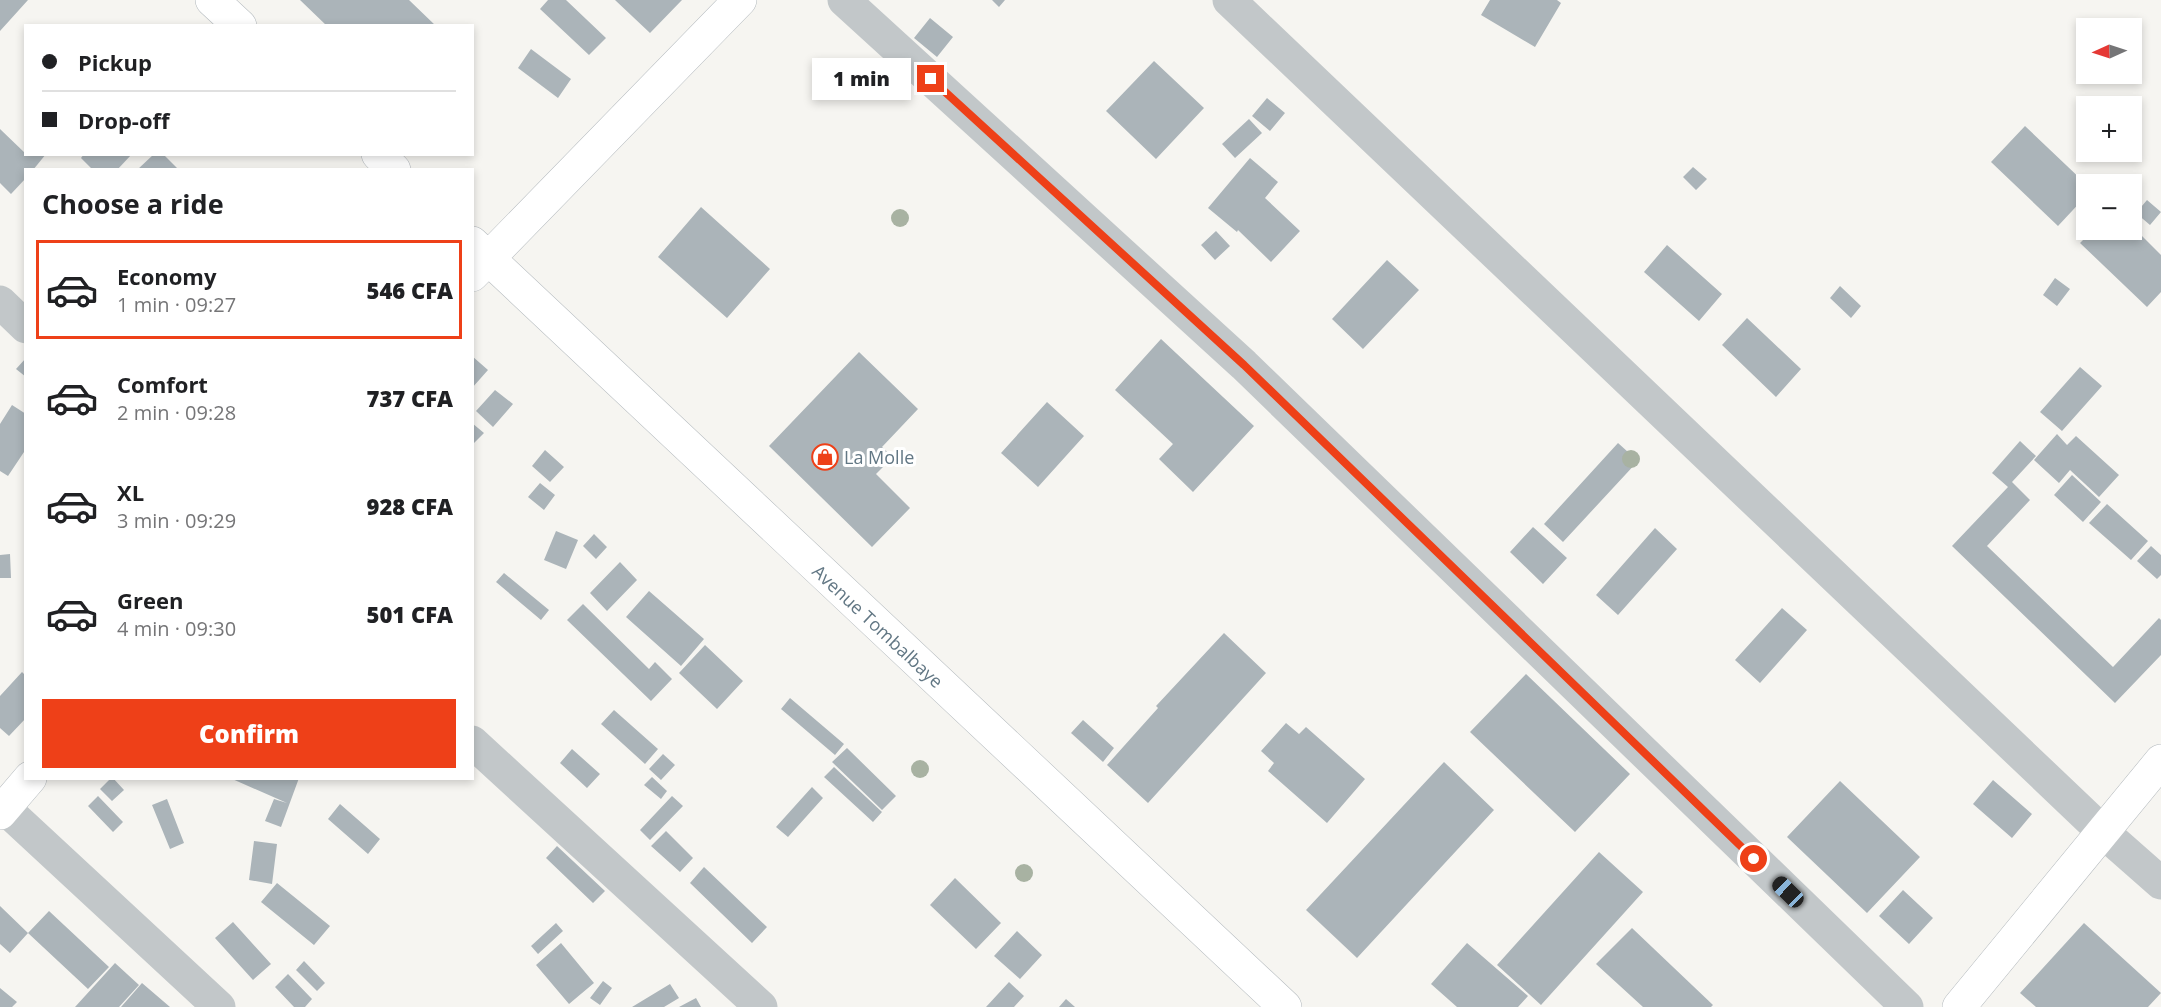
<!DOCTYPE html>
<html lang="en">
<head>
<meta charset="utf-8">
<style>
  :root { --surface:#fff; --page:#f2f2f2; --text:#202124; --muted:#757577; --line:#e0e0e0; --accent:#ee4018 }
  body { margin:0; font-family:"Open Sans",sans-serif; background:var(--page); color:var(--text); height:100vh; display:flex; flex-direction:column; font-size:22px; white-space:nowrap }
  * { box-sizing:border-box; margin:0 }
  p { font-size:20px; color:var(--muted) }
  .icon { flex:none; width:33px; height:33px; fill:none; stroke:currentColor; stroke-width:2; stroke-linecap:round; stroke-linejoin:round }
  .map { position:relative; flex:1; overflow:hidden }
  .details { position:absolute; left:24px; top:168px; width:450px; height:612px; display:flex; flex-direction:column; background:var(--surface); border-radius:0px; box-shadow:0 3px 9px #0003 }
  .details>* { flex:none }
  .hud { position:absolute; left:24px; top:24px; width:450px; height:132px; border-radius:0px; box-shadow:0 3px 9px #0003; display:grid; align-content:center; height:132px; padding:0 18px; background:var(--surface) }
  .needle { width:39px; rotate:267deg }
  .tools { position:absolute; left:2076px; top:18px; display:grid; gap:12px }
  .tools a { display:grid; place-items:center; width:66px; height:66px; border-radius:0px; background:var(--surface); box-shadow:0 3px 9px #0003; font-size:30px }
  .end { position:absolute; width:27px; height:27px; margin:-14px; border:8px solid #ee4018; background:#fff; box-shadow:0 0 0 3px #fff }
  .from { border-radius:50% }
  .bubble { position:absolute; height:42px; border-radius:0px; background:var(--surface); box-shadow:0 3px 9px #0003; font-size:20px; font-weight:800; line-height:42px; text-align:center }
  .car { position:absolute; width:18px; height:36px; margin:-18px -9px; border-radius:8px; box-shadow:0 0 4px 2px #0007; background:linear-gradient(#222 24%,#8ab4d8 0 40%,#222 0 76%,#8ab4d8 0 86%,#222 0) }
  .hud b { display:flex; align-items:center; gap:21px; height:57px; font-size:22px }
  .hud b+b { border-top:2px solid var(--line) }
  .hud i { width:15px; height:15px; background:var(--text) }
  ul { padding:0; list-style:none }
  li { display:flex; align-items:center; gap:18px; height:99px; margin:0 12px 9px; padding:0 6px; border:3px solid transparent; border-radius:0px }
  li div { flex:1 }
  li b { display:block; font-size:22px }
  li em { font-style:normal; font-weight:800 }
  li.selected { border-color:var(--accent) }
  li>.icon { width:54px; height:54px; stroke-width:1.5 }
  h2 { padding:0 18px; font-size:27px; line-height:72px }
  .primary-button { display:flex; gap:12px; margin-top:auto; padding:12px 18px }
  .primary-button a { flex:1; height:69px; border-radius:0px; background:var(--accent); color:#fff; font-size:24px; font-weight:800; line-height:69px; text-align:center }
  .map>svg:first-child { display:block }
  .building { fill:#abb4b9 }
  .lines { fill:none; stroke-linecap:round; stroke-linejoin:round }
  .secondary-casing { stroke:#b4babe; stroke-width:34 }
  .street { stroke:#c2c7c9; stroke-width:33 }
  .secondary { stroke:#fff; stroke-width:33 }
  .tree { fill:#a8b2a2 }
  .route { stroke:#ee4018; stroke-width:8 }
  .labels { text-anchor:middle; dominant-baseline:central; stroke-width:6; stroke-linejoin:round; paint-order:stroke }
  .poi-label { font-size:18px; fill:#627784; stroke:#fff; text-anchor:start }
  .street-label { font-size:18px; fill:#627784; stroke:#fff }
</style>
</head>
<body>
<div class="map">
<svg width="2161" height="1007" viewBox="0 0 2161 1007">
  <rect width="100%" height="100%" fill="#f6f5f1"/>
  <path class="building" d="M 0,0 L 28,0 L 0,31 Z
    M 300,0 L 409,0 L 436,26 L 327,26 Z
    M 548,0 L 566,0 L 606,38 L 589,55 L 540,9 Z
    M 615,0 L 682,0 L 650,33 Z
    M 992,0 L 1005,0 L 999,7 Z
    M 1490,0 L 1557,0 L 1561,3 L 1535,47 L 1481,15 Z
    M 930,18 L 953,37 L 937,57 L 914,38 Z
    M 531,49 L 571,79 L 558,98 L 518,68 Z
    M 1154,61 L 1204,108 L 1156,159 L 1106,111 Z
    M 1267,98 L 1285,113 L 1270,131 L 1252,116 Z
    M 1249,119 L 1262,133 L 1235,158 L 1222,144 Z
    M 2025,126 L 2086,184 L 2086,196 L 2058,226 L 1991,162 Z
    M 0,129 L 26,154 L 46,154 L 33,170 L 26,170 L 26,178 L 11,194 L 0,183 Z
    M 84,154 L 132,154 L 117,170 L 93,170 L 81,158 Z
    M 154,154 L 163,154 L 179,170 L 137,170 Z
    M 1250,158 L 1278,182 L 1265,198 L 1300,231 L 1271,262 L 1238,230 L 1237,232 L 1208,208 Z
    M 1693,167 L 1707,179 L 1696,190 L 1683,177 Z
    M 2147,200 L 2161,212 L 2150,225 L 2136,213 Z
    M 701,207 L 770,269 L 727,318 L 658,257 Z
    M 2132,226 L 2161,255 L 2161,292 L 2147,307 L 2080,243 L 2093,230 L 2132,230 Z
    M 1216,231 L 1230,246 L 1215,260 L 1201,245 Z
    M 1667,245 L 1722,294 L 1699,321 L 1644,272 Z
    M 1387,260 L 1419,290 L 1363,349 L 1332,319 Z
    M 2055,278 L 2070,289 L 2057,306 L 2043,295 Z
    M 1840,286 L 1861,306 L 1851,318 L 1830,298 Z
    M 1747,318 L 1801,369 L 1776,397 L 1722,345 Z
    M 1161,339 L 1254,426 L 1193,492 L 1159,459 L 1173,444 L 1115,390 Z
    M 859,352 L 918,409 L 882,447 L 893,457 L 876,474 L 910,508 L 872,547 L 769,446 Z
    M 472,356 L 488,370 L 472,388 Z
    M 26,358 L 26,377 L 16,369 Z
    M 2080,367 L 2102,386 L 2062,431 L 2040,412 Z
    M 495,390 L 513,404 L 493,427 L 476,411 Z
    M 1047,402 L 1084,436 L 1038,487 L 1001,453 Z
    M 12,405 L 26,414 L 26,449 L 8,476 L 0,471 L 0,424 Z
    M 472,423 L 484,433 L 472,445 Z
    M 2057,434 L 2067,445 L 2076,436 L 2119,475 L 2099,497 L 2070,470 L 2059,483 L 2034,460 Z
    M 2020,441 L 2036,456 L 2012,482 L 2030,500 L 1987,546 L 2113,667 L 2159,618 L 2161,620 L 2161,655 L 2115,703 L 1952,546 L 2008,487 L 1992,473 Z
    M 1618,443 L 1638,461 L 1563,542 L 1544,524 Z
    M 545,450 L 564,467 L 550,482 L 532,466 Z
    M 2072,475 L 2101,502 L 2083,522 L 2054,495 Z
    M 540,483 L 555,495 L 544,510 L 528,497 Z
    M 2107,504 L 2148,541 L 2131,560 L 2089,523 Z
    M 1533,527 L 1567,558 L 1543,584 L 1510,552 Z
    M 1655,528 L 1677,549 L 1618,615 L 1596,595 Z
    M 556,531 L 578,540 L 566,569 L 544,560 Z
    M 594,534 L 607,547 L 596,559 L 583,546 Z
    M 2151,546 L 2161,555 L 2161,575 L 2157,579 L 2137,561 Z
    M 10,554 L 11,578 L 0,578 L 0,555 Z
    M 620,562 L 637,580 L 607,611 L 590,593 Z
    M 504,573 L 549,610 L 541,620 L 496,582 Z
    M 649,591 L 704,639 L 681,666 L 626,617 Z
    M 583,604 L 649,669 L 655,662 L 672,679 L 651,701 L 567,620 Z
    M 1782,608 L 1807,630 L 1760,683 L 1735,660 Z
    M 1224,633 L 1266,673 L 1148,803 L 1107,765 L 1158,708 L 1156,706 Z
    M 705,645 L 743,681 L 717,709 L 679,673 Z
    M 22,672 L 26,676 L 26,718 L 9,736 L 0,728 L 0,696 Z
    M 1526,674 L 1630,774 L 1575,832 L 1470,732 Z
    M 790,698 L 844,744 L 835,755 L 781,709 Z
    M 614,710 L 658,749 L 645,764 L 601,724 Z
    M 1083,720 L 1114,748 L 1103,762 L 1071,733 Z
    M 1286,723 L 1299,734 L 1306,727 L 1365,779 L 1327,823 L 1268,771 L 1274,763 L 1261,751 Z
    M 847,748 L 896,796 L 882,810 L 832,762 Z
    M 572,749 L 600,774 L 587,788 L 560,763 Z
    M 663,754 L 675,765 L 661,780 L 649,769 Z
    M 1444,762 L 1494,810 L 1357,958 L 1306,910 Z
    M 834,767 L 882,812 L 873,822 L 824,777 Z
    M 652,777 L 667,791 L 661,799 L 644,785 Z
    M 111,778 L 113,778 L 124,790 L 112,801 L 100,789 Z
    M 230,778 L 299,778 L 281,827 L 265,821 L 274,799 L 287,803 Z
    M 1993,780 L 2032,814 L 2012,838 L 1973,804 Z
    M 1840,781 L 1920,857 L 1867,913 L 1787,837 Z
    M 812,787 L 823,798 L 788,837 L 776,827 Z
    M 98,796 L 123,822 L 113,832 L 88,806 Z
    M 672,796 L 683,806 L 650,840 L 640,830 Z
    M 167,799 L 184,843 L 170,849 L 152,805 Z
    M 340,804 L 380,839 L 368,854 L 328,819 Z
    M 666,831 L 693,858 L 680,872 L 651,846 Z
    M 254,841 L 277,844 L 272,884 L 249,880 Z
    M 557,846 L 605,891 L 593,903 L 546,858 Z
    M 1599,852 L 1643,892 L 1541,1005 L 1497,965 Z
    M 704,867 L 767,927 L 752,943 L 690,883 Z
    M 955,878 L 1001,923 L 976,949 L 930,905 Z
    M 277,883 L 330,926 L 314,945 L 261,902 Z
    M 1903,890 L 1933,918 L 1909,944 L 1879,916 Z
    M 0,906 L 28,933 L 10,953 L 0,944 Z
    M 49,911 L 109,967 L 88,989 L 28,933 Z
    M 233,922 L 271,964 L 253,980 L 215,938 Z
    M 556,923 L 563,931 L 538,954 L 531,946 Z
    M 2084,923 L 2161,993 L 2148,1007 L 2036,1007 L 2020,993 Z
    M 1632,928 L 1713,1005 L 1711,1007 L 1643,1007 L 1596,964 Z
    M 1017,931 L 1042,955 L 1020,979 L 994,956 Z
    M 561,943 L 594,983 L 569,1004 L 536,965 Z
    M 1467,943 L 1528,996 L 1518,1007 L 1457,1007 L 1431,984 Z
    M 304,961 L 325,983 L 317,991 L 296,970 Z
    M 115,963 L 139,985 L 119,1007 L 75,1007 Z
    M 288,974 L 312,999 L 305,1007 L 294,1007 L 275,987 Z
    M 603,981 L 612,988 L 600,1005 L 590,998 Z
    M 1009,982 L 1024,996 L 1014,1007 L 986,1007 Z
    M 142,983 L 170,1007 L 121,1007 Z
    M 670,984 L 679,998 L 664,1007 L 632,1007 Z
    M 0,988 L 17,1002 L 12,1007 L 0,1007 Z
    M 696,998 L 701,1007 L 679,1007 Z
    M 1066,999 L 1075,1007 L 1059,1007 Z"/>
  <g class="lines">
    <g class="secondary-casing">
      <path id="secondary" d="M 212,0 L 240,26
        M 378,154 L 394,170
        M 472,243 L 1285,1007
        M 472,275 L 740,0
        M 0,813 L 30,778
        M 1959,1007 L 2161,761"/>
    </g>
    <path class="street" d="M 844,0 L 1244,365 L 1907,1007
      M 1229,0 L 2103,832 L 2161,883
      M 0,302 L 26,327
      M 472,742 L 761,1007
      M 0,804 L 219,1007"/>
    <use href="#secondary" class="secondary"/>
  </g>
  <g class="tree">
    <circle cx="900" cy="218" r="9"/>
    <circle cx="1631" cy="459" r="9"/>
    <circle cx="920" cy="769" r="9"/>
    <circle cx="1024" cy="873" r="9"/>
  </g>
  <g class="lines">
    <path class="route" d="M 931,79 L 1244,365 L 1754,859"/>
  </g>
  <defs>
    <g id="shop-ring" transform="scale(1.35)"><circle r="9.5" fill="#fff" stroke="#ee4018" stroke-width="1.5"/><path d="M-5-2.5h2.3a2.7 3.5 0 0 1 5.4 0H5L5.5 6h-11ZM-1.5-2.5h3a1.5 2.3 0 0 0-3 0Z" fill="#ee4018"/></g>
  </defs>
  <g fill-rule="evenodd">
    <use href="#shop-ring" x="825" y="457"/>
  </g>
  <g class="labels">
    <g class="poi-label">
      <text x="844" y="457">La Molle</text>
    </g>
    <g class="street-label">
      <text transform="translate(878 626) rotate(43)">Avenue Tombalbaye</text>
    </g>
  </g>
</svg>
<div class="tools">
<a><svg class="needle" viewBox="-14 -14 28 28"><path d="M0-13l5 13h-10z" fill="#e53935"/><path d="M0 13l5-13h-10z" fill="#757577"/></svg></a>
<a>+</a>
<a>−</a>
</div>
<i class="end from" style="left:1754px;top:859px"></i>
<i class="end" style="left:931px;top:79px"></i>
<div class="bubble" style="left:812px;top:58px;width:99px">1 min</div>
<i class="car" style="left:1788px;top:892px;rotate:314deg"></i>
<div class="hud">
<b><i class="from"></i>Pickup</b>
<b><i></i>Drop-off</b>
</div>
<section class="details">
<h2>Choose a ride</h2>
<ul>
<li class="selected"><svg class="icon" aria-label="car" viewBox="0 0 24 24"><path d="M5 17H2v-5l4-1 3-4h7l3 4 3 1v5h-3M9 17h6M6 11h13"/><circle cx="7" cy="17" r="2"/><circle cx="17" cy="17" r="2"/></svg><div><b>Economy</b><p>1 min · 09:27</p></div><em>546 CFA</em></li>
<li><svg class="icon" aria-label="car" viewBox="0 0 24 24"><path d="M5 17H2v-5l4-1 3-4h7l3 4 3 1v5h-3M9 17h6M6 11h13"/><circle cx="7" cy="17" r="2"/><circle cx="17" cy="17" r="2"/></svg><div><b>Comfort</b><p>2 min · 09:28</p></div><em>737 CFA</em></li>
<li><svg class="icon" aria-label="car" viewBox="0 0 24 24"><path d="M5 17H2v-5l4-1 3-4h7l3 4 3 1v5h-3M9 17h6M6 11h13"/><circle cx="7" cy="17" r="2"/><circle cx="17" cy="17" r="2"/></svg><div><b>XL</b><p>3 min · 09:29</p></div><em>928 CFA</em></li>
<li><svg class="icon" aria-label="car" viewBox="0 0 24 24"><path d="M5 17H2v-5l4-1 3-4h7l3 4 3 1v5h-3M9 17h6M6 11h13"/><circle cx="7" cy="17" r="2"/><circle cx="17" cy="17" r="2"/></svg><div><b>Green</b><p>4 min · 09:30</p></div><em>501 CFA</em></li>
</ul>
<div class="primary-button"><a>Confirm</a></div>
</section>
</div>
</body>
</html>
